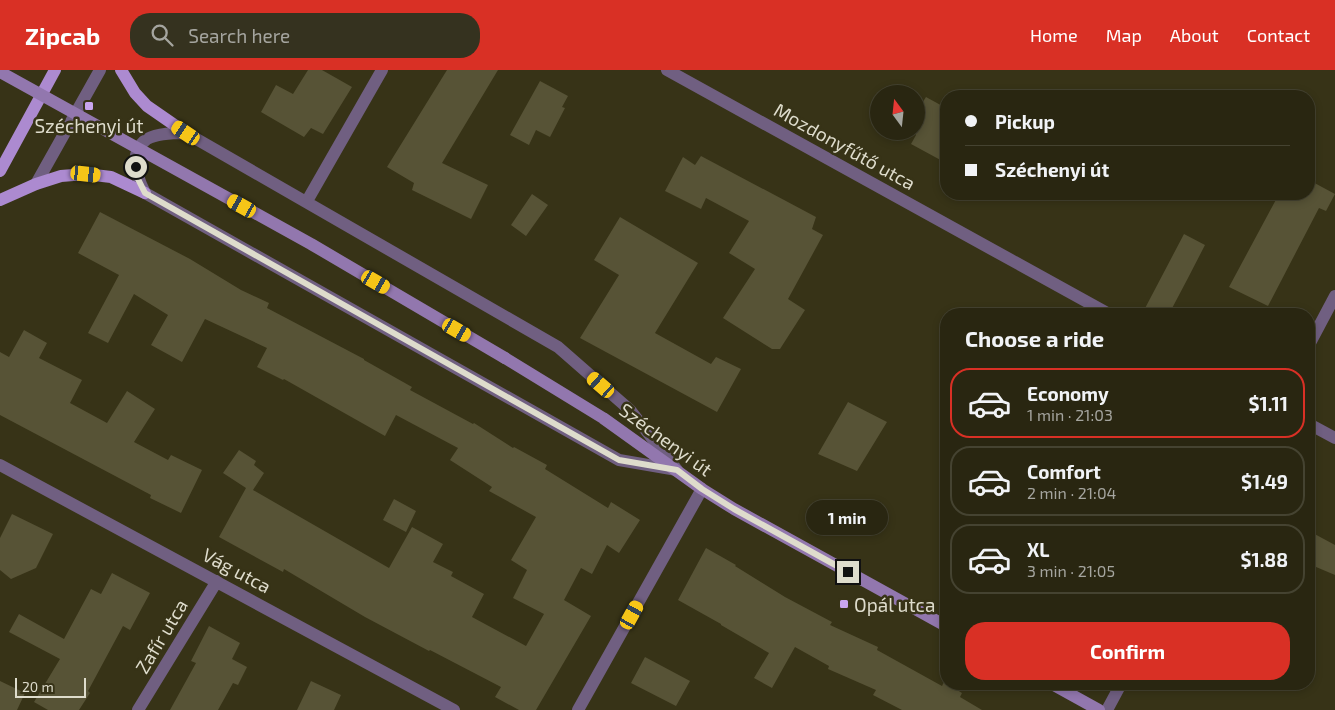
<!DOCTYPE html>
<html lang="en">
<head>
<meta charset="utf-8">
<style>
  :root { --surface:#292611; --page:#35321f; --text:#f1f3f6; --muted:#a5a59f; --line:#454331; --accent:#d93025 }
  body { margin:0; font-family:"Exo 2",sans-serif; background:var(--page); color:var(--text); height:100vh; display:flex; flex-direction:column; font-size:19px; white-space:nowrap }
  * { box-sizing:border-box; margin:0 }
  p { font-size:16px; color:var(--muted) }
  .icon { flex:none; width:28px; height:28px; fill:none; stroke:currentColor; stroke-width:2; stroke-linecap:round; stroke-linejoin:round }
  .map { position:relative; flex:1; overflow:hidden }
  .details { position:absolute; left:940px; top:238px; width:375px; height:382px; display:flex; flex-direction:column; background:var(--surface); border-radius:20px; box-shadow:0 2px 8px #0003,0 0 0 1px var(--line) }
  .details>* { flex:none }
  .guide { position:absolute; left:940px; top:20px; width:375px; height:110px; border-radius:20px; box-shadow:0 2px 8px #0003,0 0 0 1px var(--line); display:grid; align-content:center; height:110px; padding:0 25px; background:var(--surface) }
  .needle { width:32px; rotate:345deg }
  .buttons { position:absolute; left:870px; top:15px; display:grid; gap:10px }
  .buttons a { display:grid; place-items:center; width:55px; height:55px; border-radius:50%; background:var(--surface); box-shadow:0 2px 8px #0003,0 0 0 1px var(--line); font-size:25px }
  .scale { position:absolute; left:15px; bottom:12px; width:71px; box-sizing:border-box; padding-left:5px; border:2px solid #dedccc; border-top:0; font-size:14px; line-height:18px; white-space:nowrap; color:#dedccc; -webkit-text-stroke:4px #373317; paint-order:stroke }
  .end { position:absolute; width:22px; height:22px; margin:-11px; border:6px solid #dedccc; background:#111; box-shadow:0 0 0 2px #111 }
  .from { border-radius:50% }
  .bubble { position:absolute; height:35px; border-radius:18px; background:var(--surface); box-shadow:0 2px 8px #0003,0 0 0 1px var(--line); font-size:16px; font-weight:700; line-height:35px; text-align:center }
  .car { position:absolute; width:15px; height:30px; margin:-15px -8px; border-radius:6px; box-shadow:0 0 4px 1px #0007; background:linear-gradient(#f5c518 24%,#345 0 40%,#f5c518 0 76%,#345 0 86%,#f5c518 0) }
  .guide b { display:flex; align-items:center; gap:18px; height:48px; font-size:19px }
  .guide b+b { border-top:1px solid var(--line) }
  .guide i { width:12px; height:12px; background:var(--text) }
  ul { padding:0; list-style:none }
  li { display:flex; align-items:center; gap:15px; height:70px; margin:0 10px 8px; padding:0 15px; border:2px solid var(--line); border-radius:20px }
  li div { flex:1 }
  li b { display:block; font-size:19px }
  li em { font-style:normal; font-weight:700 }
  li.on { border-color:var(--accent) }
  li>.icon { width:45px; height:45px; stroke-width:1.5 }
  h2 { padding:0 25px; font-size:22px; line-height:60px }
  .cta { display:flex; gap:10px; margin-top:auto; padding:10px 25px }
  .cta a { flex:1; height:58px; border-radius:20px; background:var(--accent); color:#fff; font-size:20px; font-weight:700; line-height:58px; text-align:center }
  header { display:flex; align-items:center; gap:30px; box-sizing:border-box; height:70px; padding:0 25px; background:var(--accent); color:#fff }
  header strong { font-size:24px }
  nav { display:flex; gap:28px; margin-inline-start:auto; font-size:18px }
  .search { width:350px; height:45px; background:var(--page); display:flex; align-items:center; gap:12px; box-sizing:border-box; padding:0 18px; border-radius:20px; color:var(--muted); font-size:19px }
  .map>svg:first-child { display:block }
  .building { fill:#575336 }
  .lines { fill:none; stroke-linecap:round; stroke-linejoin:round }
  .lane { stroke:#705f81; stroke-width:12 }
  .street { stroke:#705f81; stroke-width:12 }
  .secondary { stroke:#9277ae; stroke-width:12 }
  .primary { stroke:#ac8ad0; stroke-width:12 }
  .secondary-bridge { stroke:#9277ae; stroke-width:12 }
  .route { stroke:#dedccc; stroke-width:6 }
  .poi-dot { fill:#c9a5ee; stroke:#373317; stroke-width:2 }
  .labels { text-anchor:middle; dominant-baseline:central; stroke-width:5; stroke-linejoin:round; paint-order:stroke }
  .poi-label { font-size:19px; fill:#dedccc; stroke:#373317 }
  .street-label { font-size:19px; fill:#dedccc; stroke:#373317 }
</style>
</head>
<body>
<header>
<strong>Zipcab</strong>
<div class="search"><svg class="icon" aria-label="search" viewBox="0 0 24 24"><circle cx="10" cy="10" r="6"/><path d="M15 15l6 6"/></svg>Search here</div>
<nav><a>Home</a><a>Map</a><a>About</a><a>Contact</a></nav>
</header>
<div class="map">
<svg width="1335" height="640" viewBox="0 0 1335 640">
  <rect width="100%" height="100%" fill="#373317"/>
  <path class="building" d="M 308,0 L 322,0 L 352,17 L 323,64 L 311,58 L 304,67 L 261,42 L 276,15 L 293,24 Z
    M 447,0 L 498,0 L 442,93 L 488,115 L 471,149 L 412,120 L 414,113 L 387,97 Z
    M 540,11 L 568,26 L 562,37 L 565,38 L 550,67 L 536,60 L 529,75 L 510,65 Z
    M 926,27 L 946,38 L 946,93 L 911,74 L 916,65 L 916,43 Z
    M 701,86 L 816,147 L 812,159 L 823,165 L 788,229 L 805,240 L 780,279 L 772,279 L 723,248 L 755,199 L 729,183 L 749,151 L 706,128 L 701,139 L 665,121 L 683,87 L 695,95 Z
    M 1309,110 L 1335,124 L 1326,141 L 1319,138 L 1268,236 L 1229,217 L 1279,124 L 1309,124 Z
    M 532,124 L 548,135 L 526,166 L 511,155 Z
    M 100,142 L 190,189 L 241,220 L 269,233 L 267,238 L 364,289 L 364,290 L 412,317 L 410,320 L 473,354 L 474,353 L 513,378 L 514,377 L 547,395 L 545,399 L 608,438 L 611,432 L 640,450 L 619,483 L 607,475 L 592,504 L 581,498 L 564,530 L 591,546 L 536,640 L 519,640 L 495,627 L 501,617 L 430,580 L 429,581 L 365,547 L 284,499 L 283,502 L 219,467 L 246,418 L 223,403 L 239,380 L 256,391 L 254,395 L 264,403 L 253,420 L 389,498 L 412,457 L 443,474 L 433,492 L 453,502 L 451,506 L 484,524 L 472,547 L 526,576 L 544,544 L 513,528 L 527,500 L 511,490 L 536,447 L 489,421 L 492,417 L 450,390 L 458,378 L 396,345 L 385,366 L 284,309 L 283,310 L 257,297 L 267,278 L 205,249 L 182,292 L 151,275 L 168,245 L 134,224 L 108,273 L 88,263 L 119,205 L 78,183 Z
    M 620,147 L 698,193 L 655,263 L 711,294 L 716,287 L 741,299 L 717,342 L 580,268 L 619,205 L 594,190 Z
    M 1184,164 L 1205,175 L 1188,208 L 1169,244 L 1142,244 Z
    M 24,260 L 47,273 L 39,288 L 82,310 L 70,333 L 107,353 L 127,321 L 155,339 L 134,372 L 168,390 L 171,385 L 202,400 L 181,443 L 150,428 L 151,425 L 0,345 L 0,282 L 9,287 Z
    M 848,332 L 887,352 L 857,401 L 818,384 Z
    M 394,429 L 416,441 L 406,462 L 383,450 Z
    M 12,444 L 53,464 L 36,498 L 11,509 L 0,500 L 0,468 Z
    M 1309,461 L 1335,475 L 1335,505 L 1309,494 Z
    M 706,478 L 736,495 L 735,496 L 785,527 L 832,552 L 830,555 L 878,577 L 877,580 L 942,616 L 944,612 L 962,623 L 960,627 L 982,640 L 902,640 L 873,625 L 876,620 L 828,599 L 829,596 L 795,577 L 772,618 L 754,608 L 769,583 L 721,555 L 721,554 L 678,530 Z
    M 112,503 L 150,523 L 130,560 L 123,556 L 88,621 L 90,623 L 79,640 L 48,640 L 34,632 L 60,589 L 9,562 L 19,544 L 64,569 L 91,519 L 101,524 Z
    M 209,556 L 240,573 L 232,589 L 247,597 L 238,615 L 233,613 L 218,640 L 170,640 L 196,593 L 191,591 Z
    M 645,587 L 690,611 L 676,636 L 631,613 Z
    M 0,611 L 25,623 L 17,640 L 0,640 Z
    M 311,611 L 341,625 L 334,640 L 297,640 Z"/>
  <g class="lines">
    <path class="lane" d="M 36,114 L 100,0"/>
    <path class="street" d="M 667,0 L 1109,244
      M 186,63 L 558,277 L 630,340 L 677,400 L 619,390 L 145,123 C 137,107 128,82 147,69 C 158,63 174,63 186,63 Z
      M 307,131 L 382,0
      M 1309,275 L 1335,226
      M 1309,354 L 1335,368
      M 0,395 L 454,640
      M 138,640 L 217,511
      M 578,640 L 702,419
      M 1107,640 L 1121,614"/>
    <path class="secondary" d="M 505,288 L 603,348 L 702,419 L 734,439 L 946,556
      M 1052,614 L 1099,640"/>
    <path class="primary" d="M 121,0 L 135,23 L 147,36 L 186,63
      M 0,101 L 55,0
      M 0,130 L 36,114 L 61,106 L 86,104 L 111,107 L 145,123"/>
    <path class="secondary-bridge" d="M 0,2 L 311,174 L 505,288"/>
  </g>
  <g class="lines">
    <path class="route" d="M 136,97 L 138,109 L 145,123 L 619,390 L 677,400 L 702,419 L 734,439 L 848,502"/>
  </g>
  <g class="poi-dot">
    <rect x="84" y="31" width="10" height="10" rx="2.5"/>
    <rect x="839" y="529" width="10" height="10" rx="2.5"/>
  </g>
  <g class="labels">
    <g class="poi-label">
      <text x="89" y="55">Széchenyi út</text>
      <text x="854" y="534" text-anchor="start">Opál utca</text>
    </g>
    <g class="street-label">
      <text transform="translate(845 76) rotate(29)">Mozdonyfűtő utca</text>
      <text transform="translate(666 369) rotate(36)">Széchenyi út</text>
      <text transform="translate(237 500) rotate(28)">Vág utca</text>
      <text transform="translate(161 566) rotate(-59)">Zafír utca</text>
    </g>
  </g>
</svg>
<div class="buttons">
<a><svg class="needle" viewBox="-14 -14 28 28"><path d="M0-13l5 13h-10z" fill="#e53935"/><path d="M0 13l5-13h-10z" fill="#a5a59f"/></svg></a>
</div>
<div class="scale">20 m</div>
<i class="end from" style="left:136px;top:97px"></i>
<i class="end" style="left:848px;top:502px"></i>
<div class="bubble" style="left:806px;top:430px;width:82px">1 min</div>
<i class="car" style="left:186px;top:63px;rotate:304deg"></i>
<i class="car" style="left:86px;top:104px;rotate:96deg"></i>
<i class="car" style="left:242px;top:136px;rotate:299deg"></i>
<i class="car" style="left:376px;top:212px;rotate:120deg"></i>
<i class="car" style="left:457px;top:260px;rotate:120deg"></i>
<i class="car" style="left:601px;top:315px;rotate:311deg"></i>
<i class="car" style="left:632px;top:545px;rotate:29deg"></i>
<div class="guide">
<b><i class="from"></i>Pickup</b>
<b><i></i>Széchenyi út</b>
</div>
<section class="details">
<h2>Choose a ride</h2>
<ul>
<li class="on"><svg class="icon" aria-label="car" viewBox="0 0 24 24"><path d="M5 17H2v-5l4-1 3-4h7l3 4 3 1v5h-3M9 17h6M6 11h13"/><circle cx="7" cy="17" r="2"/><circle cx="17" cy="17" r="2"/></svg><div><b>Economy</b><p>1 min · 21:03</p></div><em>$1.11</em></li>
<li><svg class="icon" aria-label="car" viewBox="0 0 24 24"><path d="M5 17H2v-5l4-1 3-4h7l3 4 3 1v5h-3M9 17h6M6 11h13"/><circle cx="7" cy="17" r="2"/><circle cx="17" cy="17" r="2"/></svg><div><b>Comfort</b><p>2 min · 21:04</p></div><em>$1.49</em></li>
<li><svg class="icon" aria-label="car" viewBox="0 0 24 24"><path d="M5 17H2v-5l4-1 3-4h7l3 4 3 1v5h-3M9 17h6M6 11h13"/><circle cx="7" cy="17" r="2"/><circle cx="17" cy="17" r="2"/></svg><div><b>XL</b><p>3 min · 21:05</p></div><em>$1.88</em></li>
</ul>
<div class="cta"><a>Confirm</a></div>
</section>
</div>
</body>
</html>
